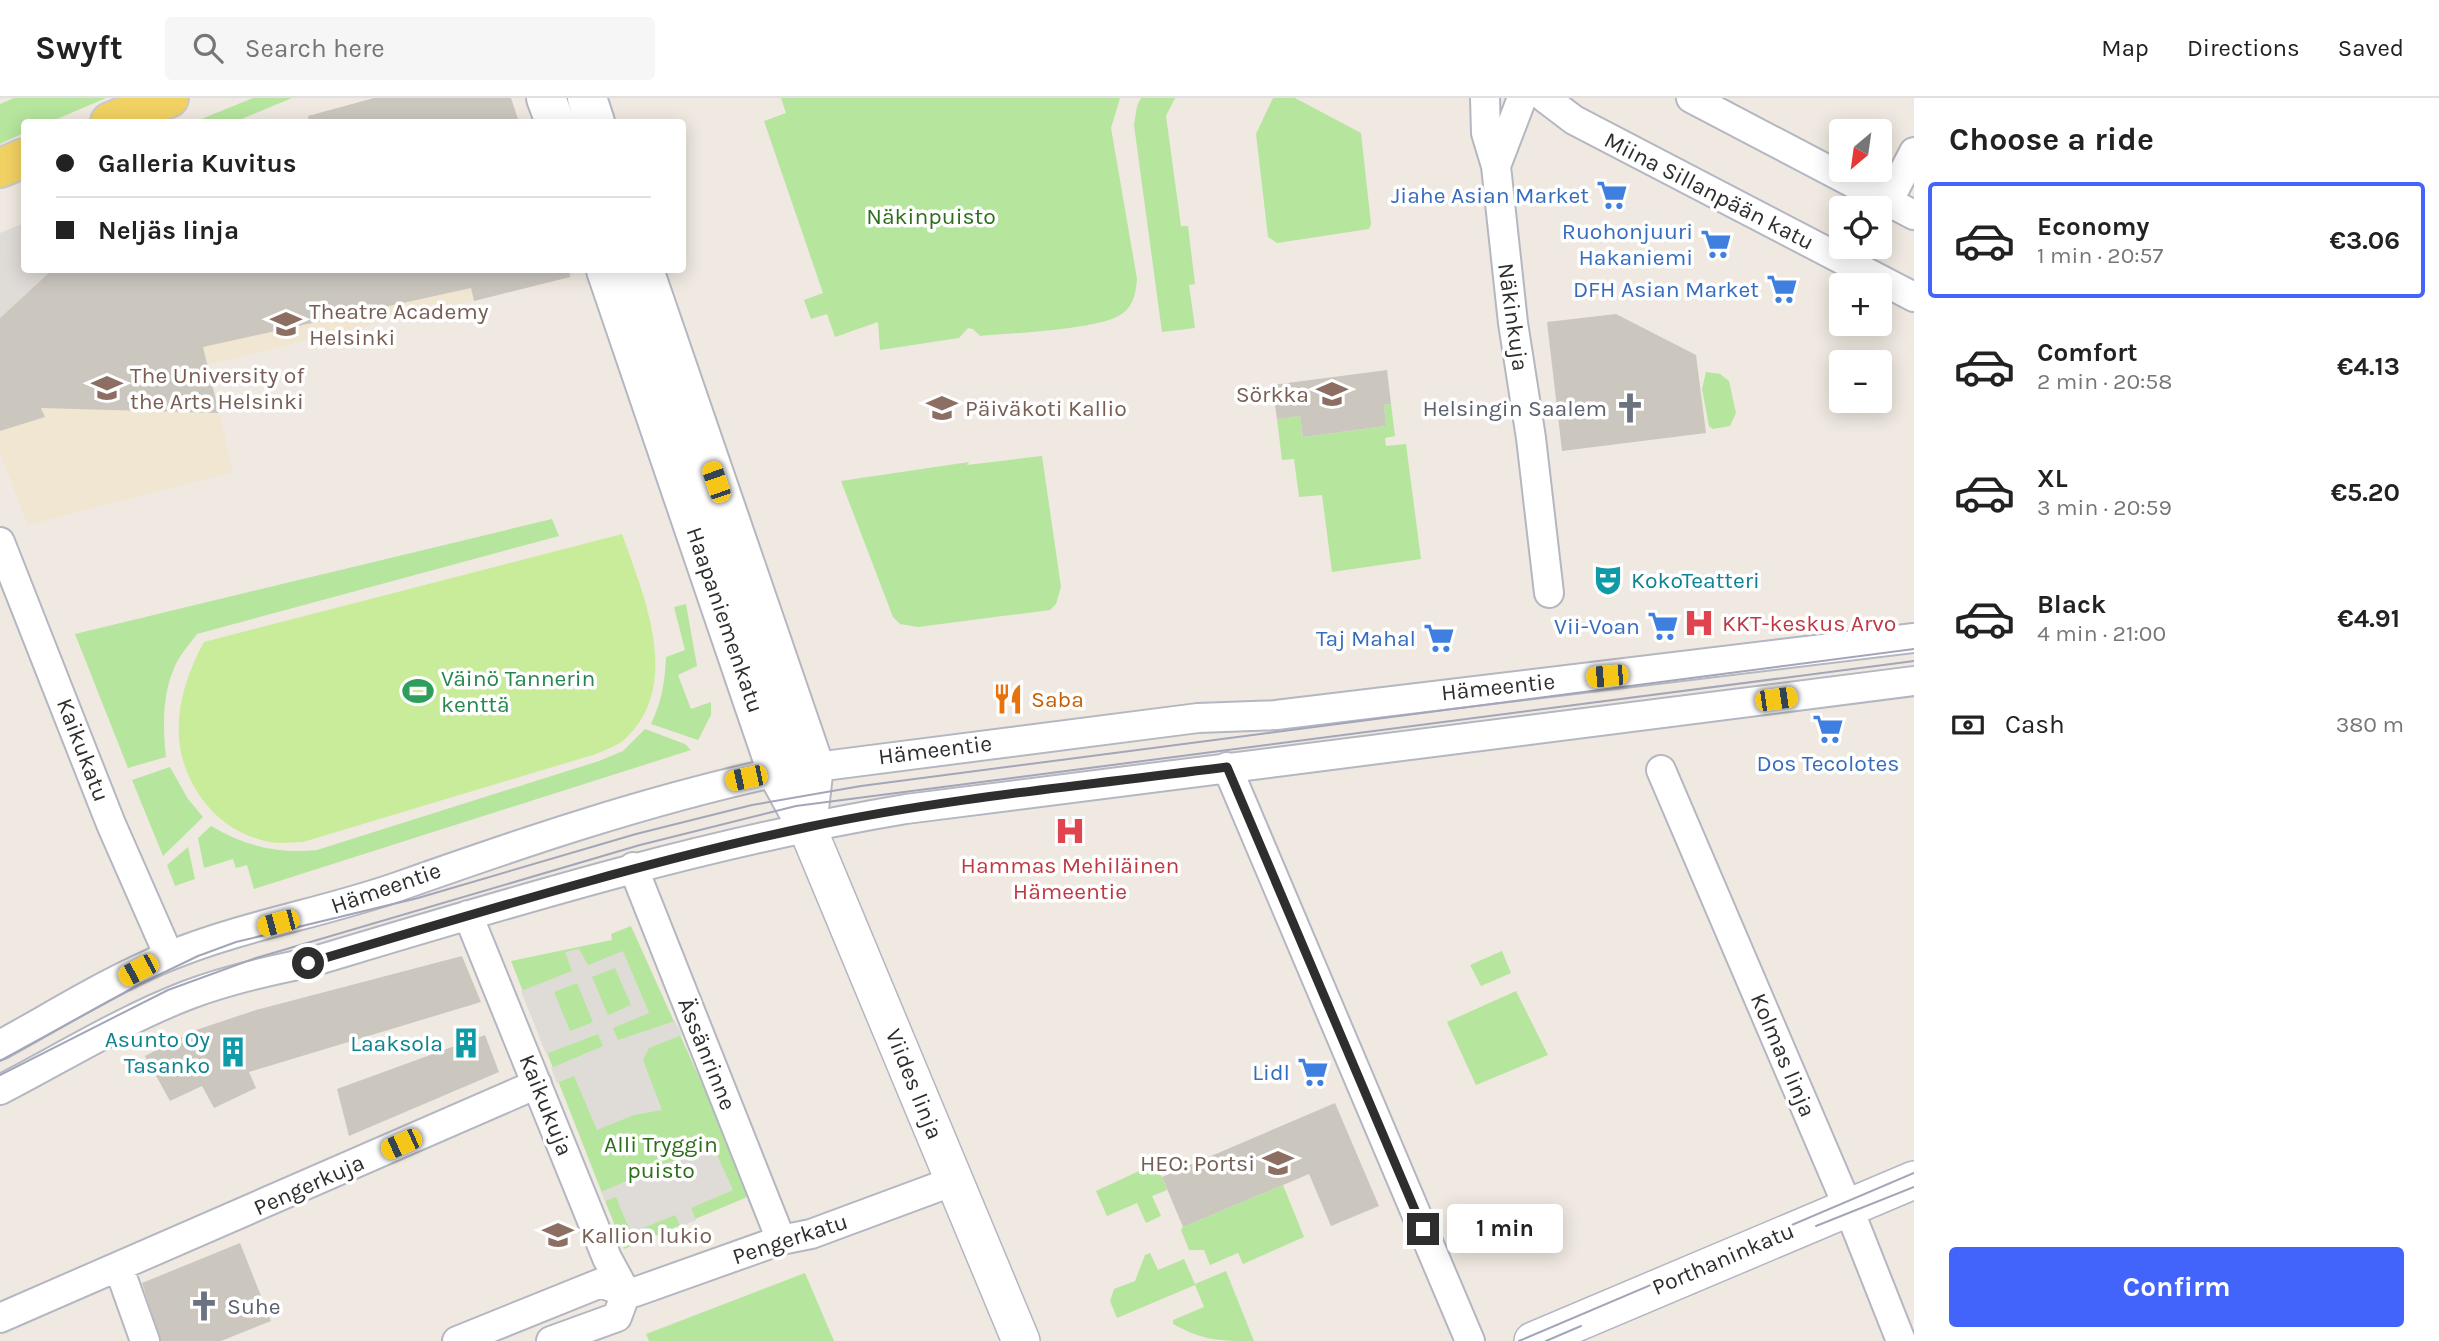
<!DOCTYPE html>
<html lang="en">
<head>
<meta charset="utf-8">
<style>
  :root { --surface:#fff; --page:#f6f6f6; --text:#222; --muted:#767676; --line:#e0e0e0; --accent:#4264fb }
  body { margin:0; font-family:Karla,sans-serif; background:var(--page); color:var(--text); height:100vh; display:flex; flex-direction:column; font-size:26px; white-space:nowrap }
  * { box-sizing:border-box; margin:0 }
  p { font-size:23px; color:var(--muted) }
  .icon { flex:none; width:38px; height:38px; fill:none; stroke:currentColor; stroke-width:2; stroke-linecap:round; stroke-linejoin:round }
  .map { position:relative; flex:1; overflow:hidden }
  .details { display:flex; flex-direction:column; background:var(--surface); width:525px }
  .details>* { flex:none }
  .hud { position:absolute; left:21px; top:21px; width:665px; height:154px; border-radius:7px; box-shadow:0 4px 18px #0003; display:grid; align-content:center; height:154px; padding:0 35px; background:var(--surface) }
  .needle { width:46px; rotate:209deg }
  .buttons { position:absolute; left:1829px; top:21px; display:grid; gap:14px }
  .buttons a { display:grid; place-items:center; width:63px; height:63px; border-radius:7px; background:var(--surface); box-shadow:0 4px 18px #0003; font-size:35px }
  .end { position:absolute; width:32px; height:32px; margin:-16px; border:9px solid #2e2e2e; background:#fff; box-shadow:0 0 0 4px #fff }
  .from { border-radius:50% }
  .bubble { position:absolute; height:49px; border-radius:7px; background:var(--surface); box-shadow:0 4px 18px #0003; font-size:23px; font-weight:700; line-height:49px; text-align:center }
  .car { position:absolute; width:21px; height:42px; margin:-21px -10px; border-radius:9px; box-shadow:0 0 5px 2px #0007; background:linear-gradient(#f5c518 24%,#345 0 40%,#f5c518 0 76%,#345 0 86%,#f5c518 0) }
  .hud b { display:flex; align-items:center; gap:24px; height:66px; font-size:26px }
  .hud b+b { border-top:2px solid var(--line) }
  .hud i { width:18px; height:18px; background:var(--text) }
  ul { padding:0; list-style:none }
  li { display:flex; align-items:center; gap:21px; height:116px; margin:0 14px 10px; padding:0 21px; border:4px solid transparent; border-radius:7px }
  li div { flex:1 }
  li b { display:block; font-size:26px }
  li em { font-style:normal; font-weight:700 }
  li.active { border-color:var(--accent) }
  li>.icon { width:63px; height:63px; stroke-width:1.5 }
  h2 { padding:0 35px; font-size:32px; line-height:84px }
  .pay { display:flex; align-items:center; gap:18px; height:77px; padding:0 35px; font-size:26px }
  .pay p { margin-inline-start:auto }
  .action { display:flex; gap:14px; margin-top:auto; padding:14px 35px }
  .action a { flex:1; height:80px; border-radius:7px; background:var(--accent); color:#fff; font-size:28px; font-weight:700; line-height:80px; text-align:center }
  header { display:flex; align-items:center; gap:42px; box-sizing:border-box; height:98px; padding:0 35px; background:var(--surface); border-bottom:2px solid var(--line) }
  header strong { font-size:33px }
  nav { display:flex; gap:38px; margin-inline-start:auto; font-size:24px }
  .search { width:490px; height:63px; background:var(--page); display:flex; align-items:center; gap:18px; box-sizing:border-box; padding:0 24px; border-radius:7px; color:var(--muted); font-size:26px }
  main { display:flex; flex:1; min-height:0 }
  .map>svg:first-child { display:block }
  .education { fill:#f0e6d1 }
  .green { fill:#b6e59e }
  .pitch { fill:#c9ec9a }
  .plaza { fill:#dfdcd8; fill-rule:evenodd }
  .building { fill:#cbc7bf }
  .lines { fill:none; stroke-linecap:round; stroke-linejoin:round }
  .minor-casing { stroke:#b4b7c1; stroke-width:32 }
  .tertiary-casing { stroke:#b4b7c1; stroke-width:40 }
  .secondary-casing { stroke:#b4b7c1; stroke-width:42 }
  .primary-casing { stroke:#c9c9c9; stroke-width:42 }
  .minor { stroke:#fff; stroke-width:28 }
  .tertiary { stroke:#fff; stroke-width:37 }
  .secondary { stroke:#fff; stroke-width:38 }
  .primary { stroke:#f2d163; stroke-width:38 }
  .tram { stroke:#a3a6b8; stroke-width:2 }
  .route { stroke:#2e2e2e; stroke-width:9 }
  .labels { text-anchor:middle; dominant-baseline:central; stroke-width:7; stroke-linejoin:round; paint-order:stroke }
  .street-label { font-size:23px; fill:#2e2e2e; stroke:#fff }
  .shop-label { font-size:23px; fill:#366cbe; stroke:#fff; text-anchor:end }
  .park-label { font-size:23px; fill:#2c6e1b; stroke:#fff }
  .education-label { font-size:23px; fill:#785e54; stroke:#fff; text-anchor:start }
  .worship-label { font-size:23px; fill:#5b616d; stroke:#fff; text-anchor:end }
  .culture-label { font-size:23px; fill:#0d838f; stroke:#fff; text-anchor:end }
  .health-label { font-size:23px; fill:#be3a42; stroke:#fff; text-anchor:start }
  .leisure-label { font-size:23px; fill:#27864d; stroke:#fff; text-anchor:start }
  .food-label { font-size:23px; fill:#c56008; stroke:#fff; text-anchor:start }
</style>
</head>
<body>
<header>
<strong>Swyft</strong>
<div class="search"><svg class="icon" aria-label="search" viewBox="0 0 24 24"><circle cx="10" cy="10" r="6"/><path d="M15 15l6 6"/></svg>Search here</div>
<nav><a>Map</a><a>Directions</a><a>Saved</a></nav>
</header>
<main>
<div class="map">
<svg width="1914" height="1243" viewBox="0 0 1914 1243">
  <rect width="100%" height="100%" fill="#efe9e1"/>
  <path class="education" d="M 52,172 L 570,172 L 573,178 L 208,266 L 233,374 L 28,427 L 0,355 L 0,220 Z"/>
  <path class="green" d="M 14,0 L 106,0 L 50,24 L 24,24 L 24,35 L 0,46 L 0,6 Z
    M 253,0 L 292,0 L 234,24 L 194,24 Z
    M 781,0 L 1120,0 L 1111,30 L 1137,181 C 1136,193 1134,207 1123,215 C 1103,232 1009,235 980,238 L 973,231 L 968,230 L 959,240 L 880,252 L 878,224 L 835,239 L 827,216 L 811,221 L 804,202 L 823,195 L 764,23 L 786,15 Z
    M 1141,0 L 1175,0 L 1166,18 L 1181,128 L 1188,128 L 1195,186 L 1189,187 L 1195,230 L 1162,234 L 1134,27 L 1137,8 Z
    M 1273,0 L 1295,0 L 1361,35 L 1371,126 L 1369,131 L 1277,145 L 1268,139 L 1256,36 Z
    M 1706,274 L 1720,276 L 1729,283 L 1736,315 L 1730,328 L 1713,331 L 1709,328 L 1702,291 Z
    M 1391,306 L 1395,338 L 1385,340 L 1386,348 L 1406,346 L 1421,461 L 1332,474 L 1322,397 L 1299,399 L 1294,361 L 1282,362 L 1277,321 L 1300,318 L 1303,339 L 1386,328 L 1384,307 Z
    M 1042,358 L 1061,489 L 1056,506 L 1050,512 L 918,529 L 900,526 L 893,519 L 841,383 L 969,364 L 967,367 Z
    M 552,421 L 559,438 L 197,536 C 189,547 177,560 173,573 C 162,600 163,631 166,659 L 128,670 L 75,536 Z
    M 686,506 L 697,568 L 678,577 L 691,611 L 711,604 L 711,617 L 698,642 L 651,626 C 662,603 665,583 666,559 L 685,552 L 674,509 Z
    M 645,631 L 685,646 L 691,652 L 254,791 L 247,767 L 236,770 L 233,761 L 204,770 L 198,740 L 211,728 C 245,748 278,756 317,752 L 599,663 L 623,653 Z
    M 170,669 L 188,701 L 203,719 L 163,758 L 132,682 Z
    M 188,749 L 195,781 L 175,788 L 167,767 Z
    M 631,828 L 752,1097 L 624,1151 L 511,863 L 612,842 L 611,836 Z
    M 1502,853 L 1511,875 L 1481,888 L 1470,867 Z
    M 1516,893 L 1548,957 L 1476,987 L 1447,924 Z
    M 1152,1067 L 1162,1079 L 1167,1092 L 1152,1098 L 1161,1118 L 1146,1125 L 1137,1105 L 1107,1118 L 1096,1093 Z
    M 1283,1087 L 1304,1139 L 1243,1166 L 1238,1155 L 1210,1167 L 1204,1152 L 1189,1152 L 1181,1132 L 1183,1129 Z
    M 1150,1155 L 1158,1172 L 1184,1161 L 1195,1186 L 1226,1173 L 1254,1243 C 1220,1243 1204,1243 1173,1226 L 1173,1222 L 1204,1209 L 1195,1187 L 1117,1220 L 1110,1203 L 1114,1191 L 1135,1183 L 1145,1157 Z
    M 805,1175 L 834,1243 L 649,1243 L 646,1236 Z"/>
  <path class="pitch" d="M 622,436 C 644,498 683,587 625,641 C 617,648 605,652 596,656 L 303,744 C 292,744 280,746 270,744 C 244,739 222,726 206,706 C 165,655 175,597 204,544 Z"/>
  <path class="plaza" d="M 24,125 L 24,172 L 52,172 L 0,220 L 0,135 Z
    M 579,851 L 588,867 L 623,853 L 649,915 L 613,930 L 618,942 L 675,923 L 682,937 L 649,950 L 643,962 L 662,1012 L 634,1017 L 597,1032 L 574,978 L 557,985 L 551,970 L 603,948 L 598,936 L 546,956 L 521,893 L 572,873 L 565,854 ZM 615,870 L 631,907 L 608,917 L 592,879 ZM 577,885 L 593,924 L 570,933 L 554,894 Z
    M 712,1046 L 733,1092 L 691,1110 L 696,1122 L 681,1129 L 675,1117 L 631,1135 L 616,1099 L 605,1103 L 601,1094 Z"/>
  <path class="building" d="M 374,0 L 511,0 L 519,24 L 309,24 L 308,18 Z
    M 52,172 L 569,172 L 570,179 L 474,203 L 471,190 L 203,249 L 219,315 L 41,310 L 45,319 L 0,333 L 0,220 Z
    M 1616,216 L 1696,257 L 1706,335 L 1562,353 L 1547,224 Z
    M 1387,272 L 1391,306 L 1384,307 L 1386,328 L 1303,339 L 1300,318 L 1277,321 L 1272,287 Z
    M 462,858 L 481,904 L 249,974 L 256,990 L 214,1010 L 202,988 L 170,1003 L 145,958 L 193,933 L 256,912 Z
    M 485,937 L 499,974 L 349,1038 L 337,991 Z
    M 1335,1005 L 1379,1108 L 1331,1128 L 1309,1076 L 1183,1129 L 1162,1079 Z
    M 240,1145 L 271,1223 L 221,1243 L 161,1243 L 142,1185 Z"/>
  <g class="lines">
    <g class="minor-casing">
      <path id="minor" d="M 1485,0 L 1486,35 L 1496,68 L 1513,225 L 1531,340 L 1549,495
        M 1545,0 L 1574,22 L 1914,199
        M 1691,0 L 1914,117
        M 1496,68 L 1522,0
        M 1888,104 L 1914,54
        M 0,444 L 111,726 L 169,858
        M 1227,669 L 1470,1243
        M 1661,672 L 1848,1109 L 1901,1243
        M 633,769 L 781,1142
        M 468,817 L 607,1160 L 626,1195
        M 0,947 C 55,917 110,882 169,858 C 242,828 322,815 397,789 C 521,745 648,702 777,674 L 1198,620 L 1276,617 L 1914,540
        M 0,992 C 62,960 123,922 188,897 C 227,882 267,873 308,865 C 505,806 702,745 906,711 L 1914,583
        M 119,1170 L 145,1243
        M 0,1220 L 537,986
        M 457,1243 L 601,1185 L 626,1195 L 635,1194 L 781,1142 L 811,1136 L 954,1083
        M 551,1243 L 617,1219 L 626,1195"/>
    </g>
    <g class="tertiary-casing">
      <path id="tertiary" d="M 807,729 L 1021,1243
        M 1533,1243 L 1914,1082"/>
    </g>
    <g class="secondary-casing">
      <path id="secondary" d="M 546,0 L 555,24
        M 587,0 L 595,24
        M 606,172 L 777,674 L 807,729
        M 644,172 L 814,667 L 807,729"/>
    </g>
    <g class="primary-casing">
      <path id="primary" d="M 110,24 L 169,0
        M 0,70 L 24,60"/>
    </g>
    <use href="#minor" class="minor"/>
    <use href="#tertiary" class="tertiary"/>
    <use href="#secondary" class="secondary"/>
    <use href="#primary" class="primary"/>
    <path class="tram" d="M 0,963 L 140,886 L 198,858 L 236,844 L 418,800 L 636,736 L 752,707 L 861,688 L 1914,551
      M 0,977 L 168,892 L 256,860 L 640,747 L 796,708 L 1914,563
      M 1816,1128 L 1914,1089
      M 1519,1243 L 1914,1075
      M 1546,1243 L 1581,1228"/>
  </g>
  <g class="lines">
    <path class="route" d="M 308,865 C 474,816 639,765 808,729 C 946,700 1088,687 1227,669 L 1423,1131"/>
  </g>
  <defs>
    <g id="supermarket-bare" transform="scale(2.415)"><path d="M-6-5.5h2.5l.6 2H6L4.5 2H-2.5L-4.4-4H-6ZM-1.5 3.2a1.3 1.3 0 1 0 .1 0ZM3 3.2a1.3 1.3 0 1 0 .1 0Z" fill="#3f7fe0" stroke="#fff" stroke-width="2.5" paint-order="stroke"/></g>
    <g id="university-bare" transform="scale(2.415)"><path d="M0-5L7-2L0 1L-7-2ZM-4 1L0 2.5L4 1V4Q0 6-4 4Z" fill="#8d6e63" stroke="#fff" stroke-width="2.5" paint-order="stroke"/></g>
    <g id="school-bare" transform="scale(2.415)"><path d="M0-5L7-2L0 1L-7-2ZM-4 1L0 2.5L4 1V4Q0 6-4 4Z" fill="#8d6e63" stroke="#fff" stroke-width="2.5" paint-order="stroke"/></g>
    <g id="church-bare" transform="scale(2.415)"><path d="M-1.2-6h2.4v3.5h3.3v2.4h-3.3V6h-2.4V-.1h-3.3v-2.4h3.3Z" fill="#6b7280" stroke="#fff" stroke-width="2.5" paint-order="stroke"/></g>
    <g id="theatre-bare" transform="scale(2.415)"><path d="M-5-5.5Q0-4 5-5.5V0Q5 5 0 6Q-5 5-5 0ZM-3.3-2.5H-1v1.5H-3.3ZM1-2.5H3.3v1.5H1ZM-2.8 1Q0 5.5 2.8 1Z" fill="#0f9aa8" stroke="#fff" stroke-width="2.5" paint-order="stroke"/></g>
    <g id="hospital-bare" transform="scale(2.415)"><path d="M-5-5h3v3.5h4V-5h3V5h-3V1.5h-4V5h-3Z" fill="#e0444e" stroke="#fff" stroke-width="2.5" paint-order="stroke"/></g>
    <g id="stadium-bare" transform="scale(2.415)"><path d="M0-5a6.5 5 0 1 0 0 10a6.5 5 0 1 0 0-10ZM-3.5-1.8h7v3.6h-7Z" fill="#2e9e5b" stroke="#fff" stroke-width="2.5" paint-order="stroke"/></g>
    <g id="restaurant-bare" transform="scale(2.415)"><path d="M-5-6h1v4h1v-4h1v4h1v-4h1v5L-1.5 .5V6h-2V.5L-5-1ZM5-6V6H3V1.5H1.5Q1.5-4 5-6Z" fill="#e8710a" stroke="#fff" stroke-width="2.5" paint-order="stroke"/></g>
    <g id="building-bare" transform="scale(2.415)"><path d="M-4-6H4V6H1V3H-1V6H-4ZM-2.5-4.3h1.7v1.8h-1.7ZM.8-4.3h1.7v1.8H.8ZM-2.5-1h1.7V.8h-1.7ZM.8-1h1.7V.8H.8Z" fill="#0f9aa8" stroke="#fff" stroke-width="2.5" paint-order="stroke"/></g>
  </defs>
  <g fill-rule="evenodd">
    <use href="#supermarket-bare" x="1612" y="97"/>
    <use href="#supermarket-bare" x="1716" y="146"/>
    <use href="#supermarket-bare" x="1782" y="191"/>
    <use href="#university-bare" x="286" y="226"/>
    <use href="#university-bare" x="107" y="290"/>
    <use href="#school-bare" x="1332" y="296"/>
    <use href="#school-bare" x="942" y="310"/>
    <use href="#church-bare" x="1630" y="310"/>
    <use href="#theatre-bare" x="1608" y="482"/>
    <use href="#hospital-bare" x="1699" y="525"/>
    <use href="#supermarket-bare" x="1663" y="528"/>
    <use href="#supermarket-bare" x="1439" y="540"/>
    <use href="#stadium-bare" x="418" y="593"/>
    <use href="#restaurant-bare" x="1008" y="601"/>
    <use href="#supermarket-bare" x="1828" y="631"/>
    <use href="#hospital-bare" x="1070" y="733"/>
    <use href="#building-bare" x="466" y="945"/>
    <use href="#building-bare" x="233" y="954"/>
    <use href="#supermarket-bare" x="1313" y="974"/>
    <use href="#school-bare" x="1278" y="1065"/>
    <use href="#school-bare" x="558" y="1137"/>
    <use href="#church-bare" x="204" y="1208"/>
  </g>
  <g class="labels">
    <g class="street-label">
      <text transform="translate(1709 93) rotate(27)">Miina Sillanpään katu</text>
      <text transform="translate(1513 219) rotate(82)">Näkinkuja</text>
      <text transform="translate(725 522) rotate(71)">Haapaniemenkatu</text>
      <text transform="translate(1498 589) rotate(-6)">Hämeentie</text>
      <text transform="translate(83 652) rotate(69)">Kaikukatu</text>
      <text transform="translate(935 652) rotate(-7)">Hämeentie</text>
      <text transform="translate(386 790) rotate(-19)">Hämeentie</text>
      <text transform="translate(707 956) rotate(68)">Ässänrinne</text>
      <text transform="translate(1783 957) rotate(67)">Kolmas linja</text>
      <text transform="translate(914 986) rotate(68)">Viides linja</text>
      <text transform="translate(546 1007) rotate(68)">Kaikukuja</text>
      <text transform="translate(309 1087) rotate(-24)">Pengerkuja</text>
      <text transform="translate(790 1141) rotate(-18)">Pengerkatu</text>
      <text transform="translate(1723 1161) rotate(-23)">Porthaninkatu</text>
    </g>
    <g class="shop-label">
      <text x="1589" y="97">Jiahe Asian Market</text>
      <text x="1693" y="133">Ruohonjuuri<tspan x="1693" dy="26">Hakaniemi</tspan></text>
      <text x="1759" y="191">DFH Asian Market</text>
      <text x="1640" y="528">Vii-Voan</text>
      <text x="1416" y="540">Taj Mahal</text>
      <text x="1828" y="665" text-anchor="middle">Dos Tecolotes</text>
      <text x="1290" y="974">Lidl</text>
    </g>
    <g class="park-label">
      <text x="931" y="118">Näkinpuisto</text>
      <text x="661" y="1046">Alli Tryggin<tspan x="661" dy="26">puisto</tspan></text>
    </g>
    <g class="education-label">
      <text x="309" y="213">Theatre Academy<tspan x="309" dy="26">Helsinki</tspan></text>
      <text x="130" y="277">The University of<tspan x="130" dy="26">the Arts Helsinki</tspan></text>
      <text x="1309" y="296" text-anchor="end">Sörkka</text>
      <text x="965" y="310">Päiväkoti Kallio</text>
      <text x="1255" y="1065" text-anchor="end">HEO: Portsi</text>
      <text x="581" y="1137">Kallion lukio</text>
    </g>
    <g class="worship-label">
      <text x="1607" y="310">Helsingin Saalem</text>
      <text x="227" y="1208" text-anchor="start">Suhe</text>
    </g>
    <g class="culture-label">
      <text x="1631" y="482" text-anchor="start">KokoTeatteri</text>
      <text x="210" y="941">Asunto Oy<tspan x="210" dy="26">Tasanko</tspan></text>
      <text x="443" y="945">Laaksola</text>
    </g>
    <g class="health-label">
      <text x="1722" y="525">KKT-keskus Arvo</text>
      <text x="1070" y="767" text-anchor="middle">Hammas Mehiläinen<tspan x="1070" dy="26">Hämeentie</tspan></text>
    </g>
    <g class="leisure-label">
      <text x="441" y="580">Väinö Tannerin<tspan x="441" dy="26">kenttä</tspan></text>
    </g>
    <g class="food-label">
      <text x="1031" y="601">Saba</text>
    </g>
  </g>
</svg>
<div class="buttons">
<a><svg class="needle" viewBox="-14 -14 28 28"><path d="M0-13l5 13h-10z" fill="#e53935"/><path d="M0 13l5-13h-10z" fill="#767676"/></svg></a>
<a><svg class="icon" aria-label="locate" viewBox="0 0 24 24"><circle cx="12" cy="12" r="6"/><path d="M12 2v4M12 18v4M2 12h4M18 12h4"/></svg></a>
<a>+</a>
<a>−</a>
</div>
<i class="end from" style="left:308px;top:865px"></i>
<i class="end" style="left:1423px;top:1131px"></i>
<div class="bubble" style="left:1447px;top:1106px;width:116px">1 min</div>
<i class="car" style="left:716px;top:384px;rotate:341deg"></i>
<i class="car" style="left:1607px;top:578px;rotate:265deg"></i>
<i class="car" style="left:1776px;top:601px;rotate:82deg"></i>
<i class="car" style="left:746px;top:680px;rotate:258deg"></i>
<i class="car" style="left:278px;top:825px;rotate:255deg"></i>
<i class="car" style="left:138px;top:872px;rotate:242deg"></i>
<i class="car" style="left:401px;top:1046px;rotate:246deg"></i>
<div class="hud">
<b><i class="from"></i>Galleria Kuvitus</b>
<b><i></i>Neljäs linja</b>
</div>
</div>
<section class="details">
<h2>Choose a ride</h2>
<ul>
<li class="active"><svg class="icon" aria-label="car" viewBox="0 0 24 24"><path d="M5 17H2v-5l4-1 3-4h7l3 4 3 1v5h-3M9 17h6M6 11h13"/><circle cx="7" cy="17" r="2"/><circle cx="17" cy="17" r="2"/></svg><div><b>Economy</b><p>1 min · 20:57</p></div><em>€3.06</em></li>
<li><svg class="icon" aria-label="car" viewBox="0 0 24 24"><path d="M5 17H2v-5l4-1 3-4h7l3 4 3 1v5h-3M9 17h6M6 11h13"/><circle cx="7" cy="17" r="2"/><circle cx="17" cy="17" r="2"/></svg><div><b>Comfort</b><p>2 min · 20:58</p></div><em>€4.13</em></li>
<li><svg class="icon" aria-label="car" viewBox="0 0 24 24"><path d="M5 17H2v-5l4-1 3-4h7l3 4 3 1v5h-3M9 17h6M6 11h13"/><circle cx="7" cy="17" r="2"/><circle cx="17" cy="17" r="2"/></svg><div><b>XL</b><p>3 min · 20:59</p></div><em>€5.20</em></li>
<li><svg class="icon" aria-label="car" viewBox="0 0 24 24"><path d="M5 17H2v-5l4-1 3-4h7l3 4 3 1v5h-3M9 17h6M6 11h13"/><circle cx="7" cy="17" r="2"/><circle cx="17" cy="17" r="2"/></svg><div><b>Black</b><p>4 min · 21:00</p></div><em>€4.91</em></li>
</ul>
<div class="pay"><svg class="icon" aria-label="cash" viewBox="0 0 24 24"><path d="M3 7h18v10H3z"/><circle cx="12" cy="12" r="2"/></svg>Cash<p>380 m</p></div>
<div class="action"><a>Confirm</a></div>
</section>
</main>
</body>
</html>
